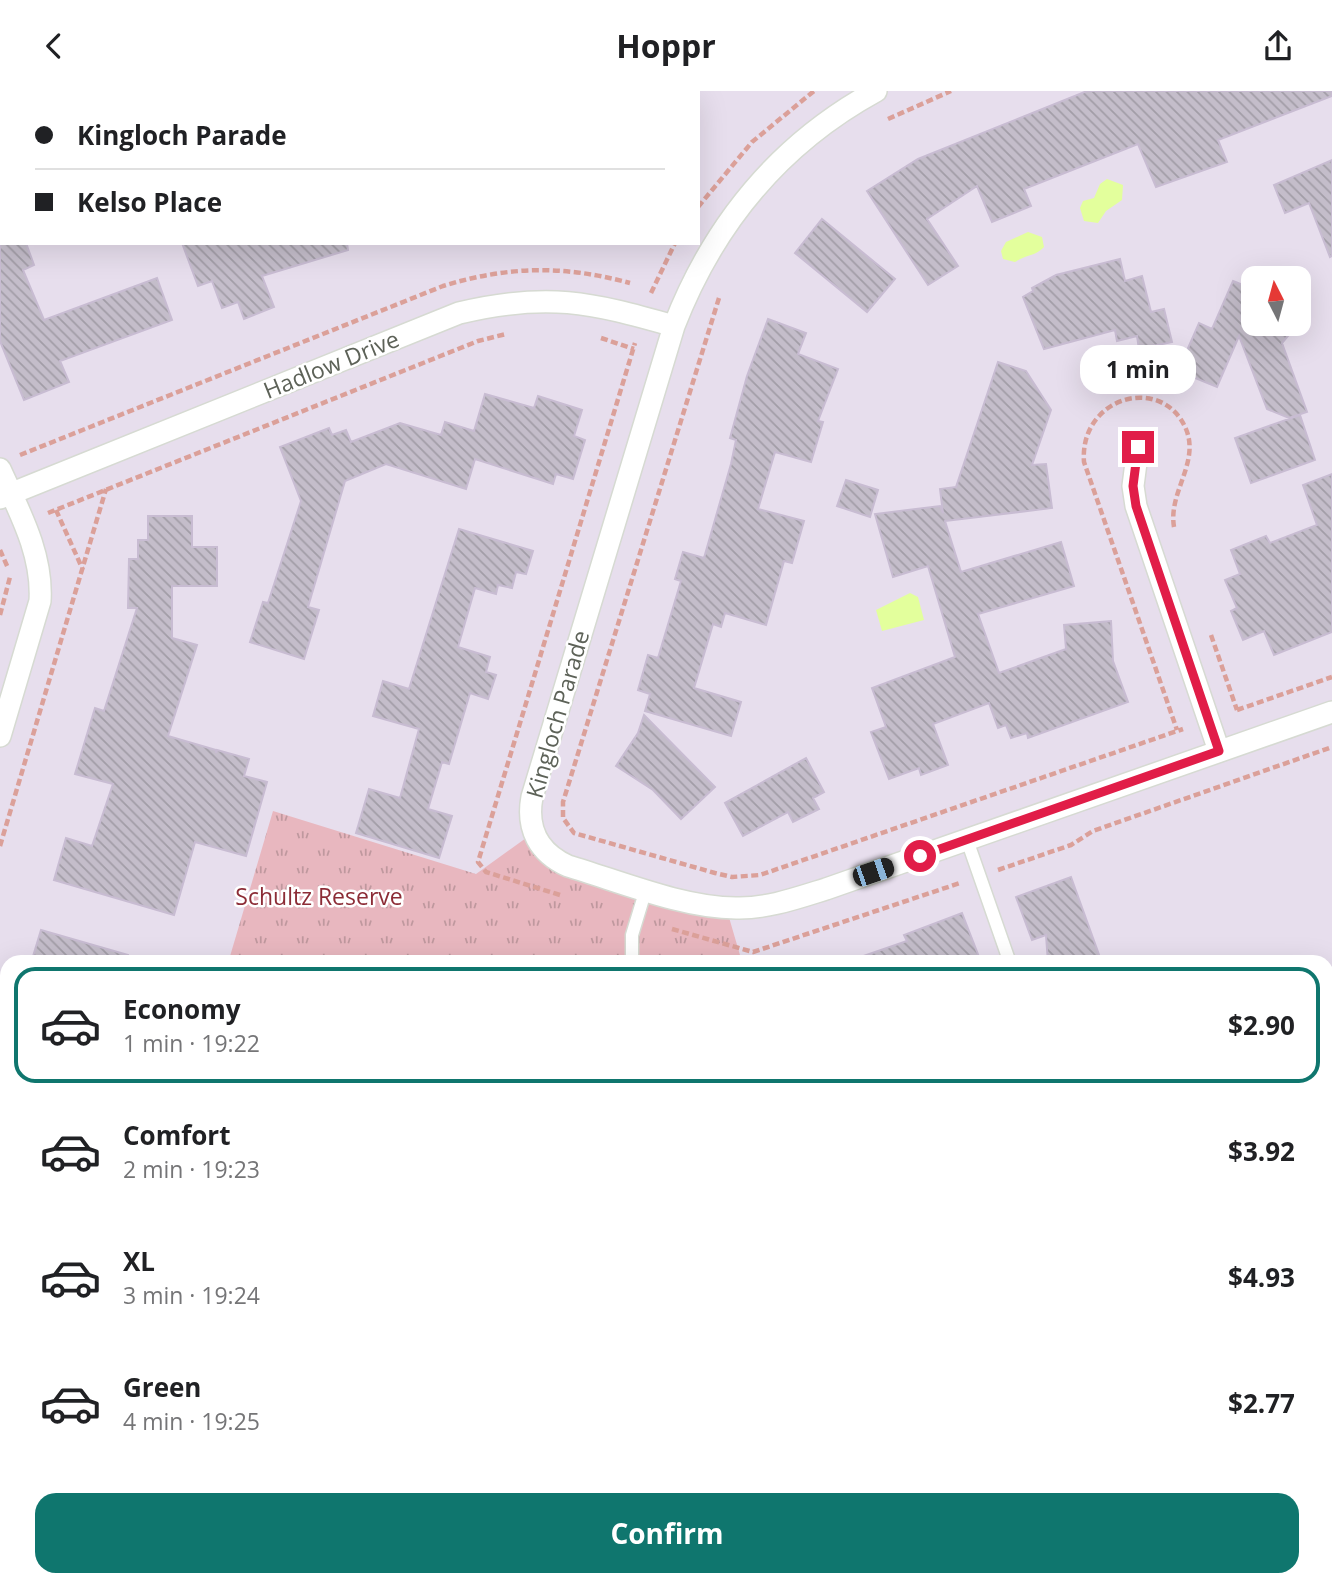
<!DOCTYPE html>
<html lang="en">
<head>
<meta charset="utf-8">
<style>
  :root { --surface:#fff; --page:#f6f6f6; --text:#202124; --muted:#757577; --line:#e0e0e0; --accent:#0f766e }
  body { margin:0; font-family:"Open Sans",sans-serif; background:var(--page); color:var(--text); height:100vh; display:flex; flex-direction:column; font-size:26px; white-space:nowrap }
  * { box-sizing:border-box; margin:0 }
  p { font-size:23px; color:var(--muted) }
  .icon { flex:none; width:38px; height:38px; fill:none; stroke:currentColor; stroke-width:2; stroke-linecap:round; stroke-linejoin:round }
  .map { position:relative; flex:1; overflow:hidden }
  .side { position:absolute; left:0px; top:864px; width:1334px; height:632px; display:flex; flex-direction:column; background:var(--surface); border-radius:21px 21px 0 0; box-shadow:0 7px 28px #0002 }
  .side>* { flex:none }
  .hud { position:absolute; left:0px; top:0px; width:700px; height:154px; box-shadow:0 7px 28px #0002; display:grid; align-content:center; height:154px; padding:0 35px; background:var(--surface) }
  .needle { width:46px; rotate:354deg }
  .controls { position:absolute; left:1241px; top:175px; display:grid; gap:14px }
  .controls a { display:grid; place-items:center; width:70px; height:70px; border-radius:14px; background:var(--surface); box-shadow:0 7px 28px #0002; font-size:35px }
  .end { position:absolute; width:32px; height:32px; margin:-16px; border:9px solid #e11d48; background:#fff; box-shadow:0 0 0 4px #fff }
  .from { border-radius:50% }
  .bubble { position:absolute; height:49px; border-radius:21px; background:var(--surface); box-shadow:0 7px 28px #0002; font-size:23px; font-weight:700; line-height:49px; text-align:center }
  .car { position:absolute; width:21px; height:42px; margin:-21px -10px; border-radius:9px; box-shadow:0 0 5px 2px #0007; background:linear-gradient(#222 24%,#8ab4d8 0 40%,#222 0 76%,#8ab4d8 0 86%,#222 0) }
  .hud b { display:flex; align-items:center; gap:24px; height:66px; font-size:26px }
  .hud b+b { border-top:2px solid var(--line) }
  .hud i { width:18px; height:18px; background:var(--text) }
  ul { padding:12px 0 0; list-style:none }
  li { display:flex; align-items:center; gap:21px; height:116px; margin:0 14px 10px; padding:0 21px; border:4px solid transparent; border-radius:21px }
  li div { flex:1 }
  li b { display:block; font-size:26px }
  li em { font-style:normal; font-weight:700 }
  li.on { border-color:var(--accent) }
  li>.icon { width:63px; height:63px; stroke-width:1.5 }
  .cta { display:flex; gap:14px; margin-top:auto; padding:14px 35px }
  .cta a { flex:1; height:80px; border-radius:21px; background:var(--accent); color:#fff; font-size:28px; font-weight:700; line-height:80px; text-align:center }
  header { display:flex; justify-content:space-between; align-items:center; height:91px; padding:0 35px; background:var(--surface); font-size:32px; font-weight:700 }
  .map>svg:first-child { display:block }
  .grass { fill:url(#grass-tufts) }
  .water { fill:#e3ff9c }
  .building { fill:url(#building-back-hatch); stroke:#c8bcd2; stroke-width:2 }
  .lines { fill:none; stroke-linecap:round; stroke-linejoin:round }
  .service-casing { stroke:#d6dad2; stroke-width:15 }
  .minor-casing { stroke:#d6dad2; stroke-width:24 }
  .path { stroke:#dba099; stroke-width:4.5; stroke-dasharray:7 3.5; stroke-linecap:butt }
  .service { stroke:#fff; stroke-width:12 }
  .minor { stroke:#fff; stroke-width:21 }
  .route { stroke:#e11d48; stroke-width:9 }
  .labels { text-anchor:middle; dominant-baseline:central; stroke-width:5; stroke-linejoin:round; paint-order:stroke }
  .street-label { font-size:23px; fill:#5d6258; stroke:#fff }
  .park-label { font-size:23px; fill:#8c2c36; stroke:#fff }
</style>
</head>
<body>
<header><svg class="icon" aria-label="back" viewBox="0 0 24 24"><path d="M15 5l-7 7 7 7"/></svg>Hoppr<svg class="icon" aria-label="share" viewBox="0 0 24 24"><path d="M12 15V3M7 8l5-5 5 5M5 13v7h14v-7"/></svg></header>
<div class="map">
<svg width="1332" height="1495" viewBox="0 0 1332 1495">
  <defs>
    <pattern id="grass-tufts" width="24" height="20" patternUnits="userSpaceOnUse" patternTransform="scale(1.75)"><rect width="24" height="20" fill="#e8b7bf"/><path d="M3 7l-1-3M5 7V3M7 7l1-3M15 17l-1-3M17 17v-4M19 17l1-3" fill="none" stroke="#bf989e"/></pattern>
    <pattern id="building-back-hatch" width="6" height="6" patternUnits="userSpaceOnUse" patternTransform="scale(1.75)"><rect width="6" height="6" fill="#c4bdca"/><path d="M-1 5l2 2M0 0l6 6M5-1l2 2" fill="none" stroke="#a29da7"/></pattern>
  </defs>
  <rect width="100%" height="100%" fill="#e7deed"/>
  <path class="grass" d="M 273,720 L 476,783 L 533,742 L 547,762 L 726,816 L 742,871 L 228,872 Z
    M 42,1489 L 873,1489 L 874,1495 L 40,1495 Z"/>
  <path class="water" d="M 1107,88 L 1123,94 L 1122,109 L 1106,120 L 1098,132 L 1084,130 L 1080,117 L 1083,110 L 1094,107 L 1100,93 Z
    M 1028,141 L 1042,146 L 1044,156 C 1036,165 1025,164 1015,171 L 1003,168 L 1001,160 L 1006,151 Z
    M 910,502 L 918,506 L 924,529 L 882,540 L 876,519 Z"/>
  <path class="building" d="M 1087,0 L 1332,0 L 1332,5 L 1218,49 L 1227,71 L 1156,96 L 1138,53 L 1024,98 L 1031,115 L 992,131 L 977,95 L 927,128 L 958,175 L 928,194 L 867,100 L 918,68 Z
    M 1332,69 L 1332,165 L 1330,166 L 1309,112 L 1285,122 L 1274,94 Z
    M 0,125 L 2,152 L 26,152 L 34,174 L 23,179 L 44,229 L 157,187 L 172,229 L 60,270 L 69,291 L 24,309 L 0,250 Z
    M 822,128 L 895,188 L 867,221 L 795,162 Z
    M 182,152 L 347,152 L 348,159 L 262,185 L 274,216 L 244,228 L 238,211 L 222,217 L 212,190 L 198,195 Z
    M 1120,168 L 1125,190 L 1142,185 L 1151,221 L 1164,218 L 1172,251 L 1139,258 L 1137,245 L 1117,250 L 1115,239 L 1044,258 L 1023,206 L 1033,200 L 1032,197 L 1056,184 Z
    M 1233,190 L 1253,198 L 1253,233 L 1298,233 L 1282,252 L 1307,321 L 1289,327 L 1267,318 L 1239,245 L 1217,296 L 1178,280 L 1199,232 L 1212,238 Z
    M 768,228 L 806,242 L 798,263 L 838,278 L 818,330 L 823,331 L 811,371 L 775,361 L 758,418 L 804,430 L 792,472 L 784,470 L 766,534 L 725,522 L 721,536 L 713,533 L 694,597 L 741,611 L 731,645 L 645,620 L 650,603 L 638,599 L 648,564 L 658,567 L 681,490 L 675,488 L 683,461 L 704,467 L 731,373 L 736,349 L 730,347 L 747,285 Z
    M 998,271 L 1026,280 L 1051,319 L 1032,374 L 1046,373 L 1052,417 L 945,430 L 961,481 L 1061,451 L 1074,495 L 978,523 L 999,582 L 1066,558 L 1064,534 L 1111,530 L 1113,570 L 1128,611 L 1028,647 L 1027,642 L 1011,647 L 1006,634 L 998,637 L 989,612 L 933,633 L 948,674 L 921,684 L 919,677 L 889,688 L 871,641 L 886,636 L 872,597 L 955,566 L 928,475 L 893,486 L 875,423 L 940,415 L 943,422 L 940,398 L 956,396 Z
    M 485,303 L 534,317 L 538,305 L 582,319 L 574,345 L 585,349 L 573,388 L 556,383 L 553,393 L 475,368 L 466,398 L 386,373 L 345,390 L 308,516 L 319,519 L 304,568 L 250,551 L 263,511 L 268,512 L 301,410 L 280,356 L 329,337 L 332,344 L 346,339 L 351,351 L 400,332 L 441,344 L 445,331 L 474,340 Z
    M 1300,324 L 1315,369 L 1251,392 L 1235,347 Z
    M 1332,383 L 1332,541 L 1274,564 L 1264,540 L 1243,549 L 1231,520 L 1237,517 L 1225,489 L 1240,483 L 1231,459 L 1266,445 L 1270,452 L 1317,434 L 1303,394 Z
    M 846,389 L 878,399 L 870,426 L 837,415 Z
    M 148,425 L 192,425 L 192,456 L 217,456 L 217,495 L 172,495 L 172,547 L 197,554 L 168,645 L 216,659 L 216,662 L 217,659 L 249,668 L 244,685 L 267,691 L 246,765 L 195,751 L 174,824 L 54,789 L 66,747 L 92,755 L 113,693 L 75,683 L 95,617 L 104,620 L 137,517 L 128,517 L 129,468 L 138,468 L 138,449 L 148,449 Z
    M 459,438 L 533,460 L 526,483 L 516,481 L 512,497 L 498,494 L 496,503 L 475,497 L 458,556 L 490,566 L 486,581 L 496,584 L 488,608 L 470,602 L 449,673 L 442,671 L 428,718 L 452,725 L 439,767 L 356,742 L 369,698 L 400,707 L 419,638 L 373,625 L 383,590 L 409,598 Z
    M 644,624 L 715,696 L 681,728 L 653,699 L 616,675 L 638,642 Z
    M 806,667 L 824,701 L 813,707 L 819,718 L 793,731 L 788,721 L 743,745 L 725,712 Z
    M 1071,786 L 1102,872 L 1048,872 L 1046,844 L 1032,849 L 1016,806 Z
    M 962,822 L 979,866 L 963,872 L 856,872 L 855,868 L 907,850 L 904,844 Z
    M 41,839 L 128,864 L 127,872 L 31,872 Z"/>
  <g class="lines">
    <g class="service-casing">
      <path id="service" d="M 967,749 L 1010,872
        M 632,872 L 632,844 L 646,798"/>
    </g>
    <g class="minor-casing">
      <path id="minor" d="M 876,0 C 779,53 714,132 674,235 L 532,706 C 526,738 539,762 568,775 C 619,790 683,817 736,817 C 766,818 797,807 826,798 L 1332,621
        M 1138,356 L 1133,395 L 1136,415 L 1219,660
        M 0,378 C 19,420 43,463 40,510 L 0,645
        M 0,407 L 459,222 C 547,201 590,211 674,235"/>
    </g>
    <path class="path" d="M 888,28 L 951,0
      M 698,116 L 752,51 L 814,0
      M 651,202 L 675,152
      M 719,207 L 563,711 L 563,727 L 574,742 L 715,782 L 732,786 L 760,784 L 1183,638
      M 601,247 L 634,258
      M 20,364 L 443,195 C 508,175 564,174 630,192
      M 56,419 L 83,479
      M 48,422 L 478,250 L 506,243
      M 1174,436 C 1168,401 1200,372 1186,338 C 1162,282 1079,306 1084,371 L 1177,639
      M 0,459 L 8,477
      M 0,524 L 10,486
      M 1211,544 L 1237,619
      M 1237,619 L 1332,586
      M 0,755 L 106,398
      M 998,779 L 1071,754 L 1093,740 L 1332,656
      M 560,804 L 486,781 L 478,771 L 635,252
      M 672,838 L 753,861 L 960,792
      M 1326,1424 L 1332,1410
      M 1319,1489 L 1320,1495"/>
    <use href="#service" class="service"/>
    <use href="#minor" class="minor"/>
  </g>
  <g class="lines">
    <path class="route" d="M 920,765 L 1219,660 L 1136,415 L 1133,395 L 1138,356"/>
  </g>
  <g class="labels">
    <g class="street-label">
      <text transform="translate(331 273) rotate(-22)">Hadlow Drive</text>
      <text transform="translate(557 623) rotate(-74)">Kingloch Parade</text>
    </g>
    <g class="park-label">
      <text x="319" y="805">Schultz Reserve</text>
    </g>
  </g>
</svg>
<div class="controls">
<a><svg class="needle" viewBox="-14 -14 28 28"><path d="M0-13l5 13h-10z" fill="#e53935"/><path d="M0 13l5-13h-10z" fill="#757577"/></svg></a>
</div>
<i class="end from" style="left:920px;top:765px"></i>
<i class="end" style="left:1138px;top:356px"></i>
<div class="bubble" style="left:1080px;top:254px;width:116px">1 min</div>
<i class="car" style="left:873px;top:781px;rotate:71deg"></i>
<div class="hud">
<b><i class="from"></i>Kingloch Parade</b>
<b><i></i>Kelso Place</b>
</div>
<section class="side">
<ul>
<li class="on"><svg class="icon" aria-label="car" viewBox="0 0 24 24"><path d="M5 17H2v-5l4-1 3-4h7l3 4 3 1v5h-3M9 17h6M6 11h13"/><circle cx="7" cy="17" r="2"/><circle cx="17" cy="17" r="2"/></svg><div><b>Economy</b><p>1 min · 19:22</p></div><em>$2.90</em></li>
<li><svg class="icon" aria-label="car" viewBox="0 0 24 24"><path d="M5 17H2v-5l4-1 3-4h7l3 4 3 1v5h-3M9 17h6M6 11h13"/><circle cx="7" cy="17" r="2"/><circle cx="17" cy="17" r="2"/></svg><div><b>Comfort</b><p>2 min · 19:23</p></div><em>$3.92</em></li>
<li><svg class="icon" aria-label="car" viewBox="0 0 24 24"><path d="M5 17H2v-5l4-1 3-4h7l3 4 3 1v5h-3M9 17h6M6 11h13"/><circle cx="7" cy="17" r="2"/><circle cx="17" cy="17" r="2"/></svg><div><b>XL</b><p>3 min · 19:24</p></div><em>$4.93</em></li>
<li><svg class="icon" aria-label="car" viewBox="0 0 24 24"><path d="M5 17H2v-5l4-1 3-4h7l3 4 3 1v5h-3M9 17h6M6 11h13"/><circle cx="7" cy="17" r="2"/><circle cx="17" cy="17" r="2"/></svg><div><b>Green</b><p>4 min · 19:25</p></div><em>$2.77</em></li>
</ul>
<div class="cta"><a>Confirm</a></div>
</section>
</div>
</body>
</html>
